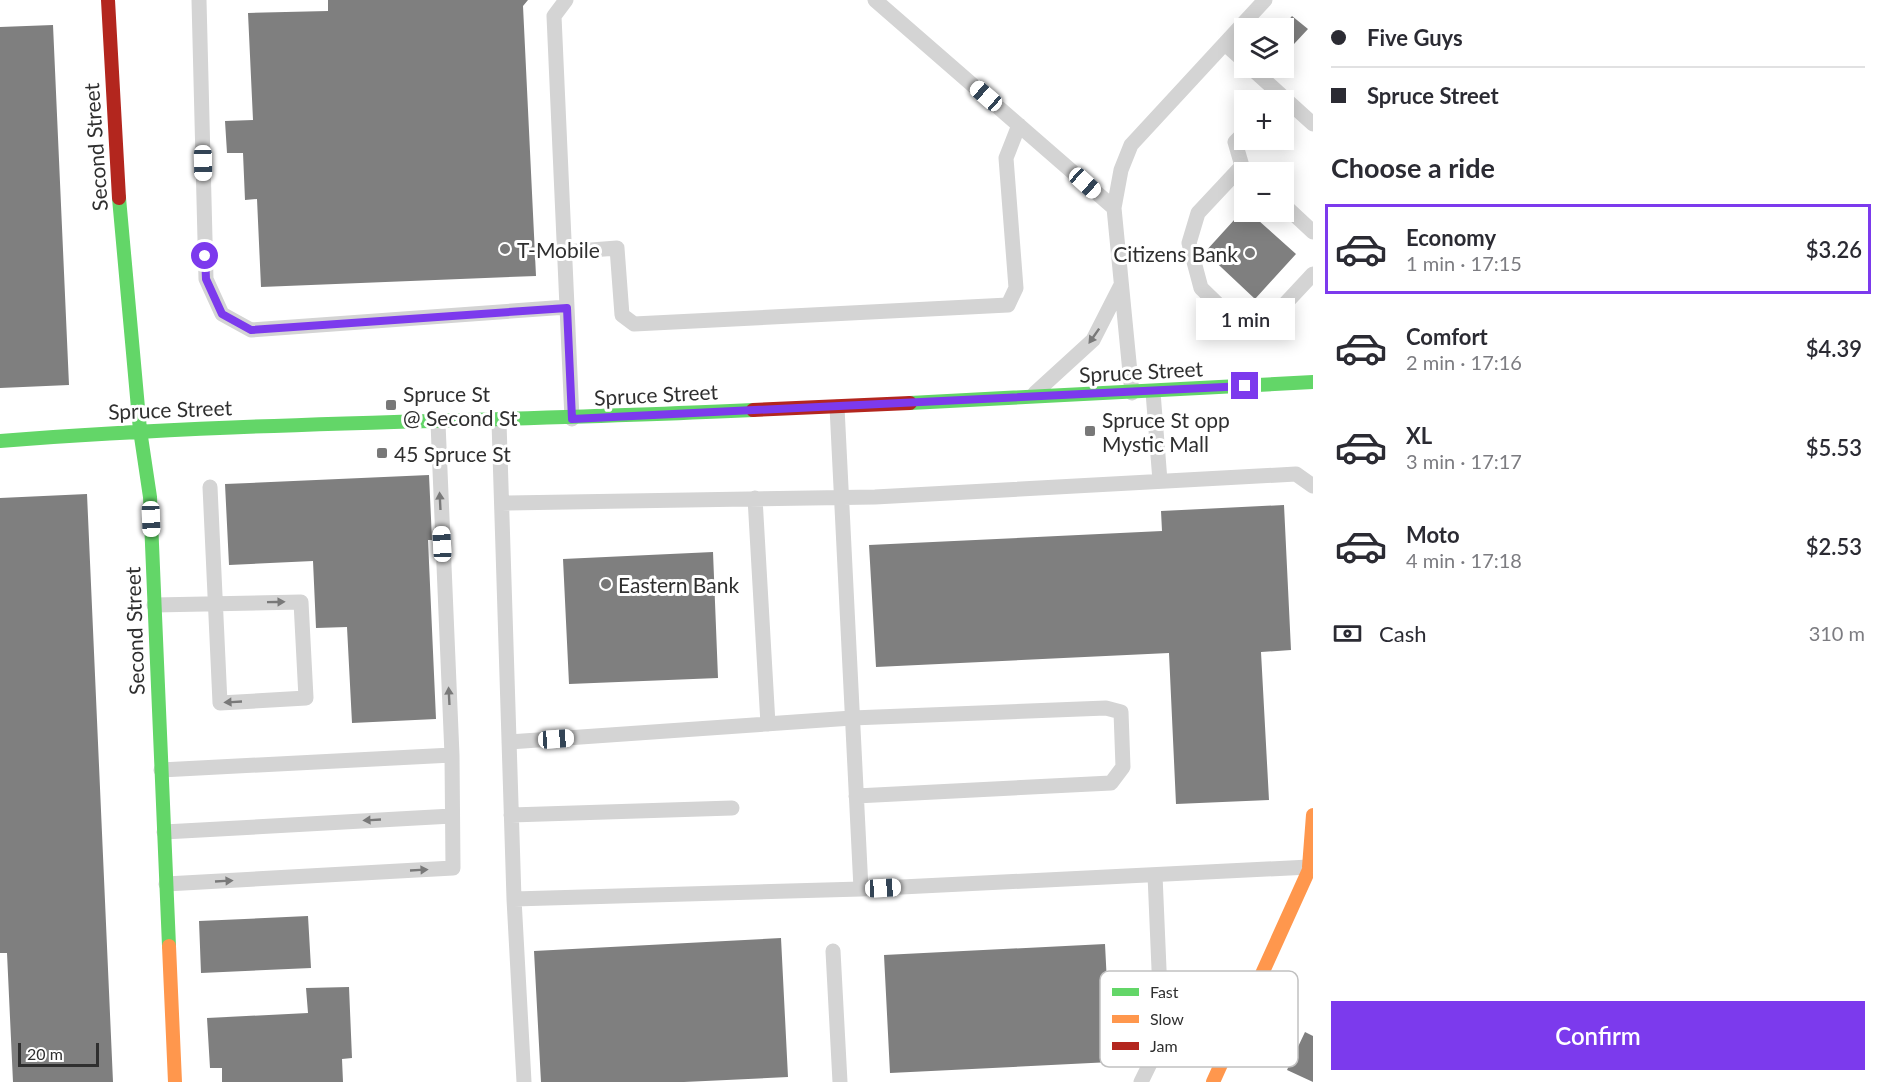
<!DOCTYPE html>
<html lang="en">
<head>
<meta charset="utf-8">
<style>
  :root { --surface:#fff; --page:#f2f2f3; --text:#2b2b33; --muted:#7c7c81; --line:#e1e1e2; --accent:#7c3aed }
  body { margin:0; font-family:Lato,sans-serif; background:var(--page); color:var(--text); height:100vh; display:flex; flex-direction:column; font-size:22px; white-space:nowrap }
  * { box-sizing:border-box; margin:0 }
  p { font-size:20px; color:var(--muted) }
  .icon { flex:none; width:33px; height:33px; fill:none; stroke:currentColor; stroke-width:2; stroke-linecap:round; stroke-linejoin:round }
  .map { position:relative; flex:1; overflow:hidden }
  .side { display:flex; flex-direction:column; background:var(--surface); width:570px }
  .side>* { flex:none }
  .top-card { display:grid; align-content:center; height:132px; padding:0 18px; background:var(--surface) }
  .tools { position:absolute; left:1234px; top:18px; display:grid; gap:12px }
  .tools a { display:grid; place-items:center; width:60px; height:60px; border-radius:0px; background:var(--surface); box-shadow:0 3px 15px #0003; font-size:30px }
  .scale { position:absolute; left:18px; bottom:15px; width:81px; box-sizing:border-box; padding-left:6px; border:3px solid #2f2f2f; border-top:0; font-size:16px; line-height:21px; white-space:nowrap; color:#2f2f2f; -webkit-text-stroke:4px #fff; paint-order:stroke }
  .end { position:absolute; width:27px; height:27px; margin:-14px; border:8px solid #7c3aed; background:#fff; box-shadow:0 0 0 3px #fff }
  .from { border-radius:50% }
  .bubble { position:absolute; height:42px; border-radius:0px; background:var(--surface); box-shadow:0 3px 15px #0003; font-size:20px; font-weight:600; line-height:42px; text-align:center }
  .car { position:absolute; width:18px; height:36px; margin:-18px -9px; border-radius:8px; box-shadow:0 0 4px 2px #0007; background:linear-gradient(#fff 24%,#345 0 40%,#fff 0 76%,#345 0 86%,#fff 0) }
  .top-card b { display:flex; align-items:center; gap:21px; height:57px; font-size:22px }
  .top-card b+b { border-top:2px solid var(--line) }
  .top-card i { width:15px; height:15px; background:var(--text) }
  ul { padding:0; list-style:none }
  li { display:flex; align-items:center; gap:18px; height:90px; margin:0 12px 9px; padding:0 6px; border:3px solid transparent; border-radius:0px }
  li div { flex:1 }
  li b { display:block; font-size:22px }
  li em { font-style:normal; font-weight:600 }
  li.active { border-color:var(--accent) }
  li>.icon { width:54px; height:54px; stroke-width:1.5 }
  h2 { padding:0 18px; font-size:27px; line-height:72px }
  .pay { display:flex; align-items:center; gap:15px; height:66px; padding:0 18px; font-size:22px }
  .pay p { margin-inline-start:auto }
  .action { display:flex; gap:12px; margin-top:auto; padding:12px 18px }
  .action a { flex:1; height:69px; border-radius:0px; background:var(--accent); color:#fff; font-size:24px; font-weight:600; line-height:69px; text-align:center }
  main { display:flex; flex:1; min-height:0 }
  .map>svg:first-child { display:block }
  .building { fill:#7f7f7f }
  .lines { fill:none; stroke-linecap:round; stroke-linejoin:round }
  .lane { stroke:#d4d4d4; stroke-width:15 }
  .fast { stroke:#63d668; stroke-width:14 }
  .slow { stroke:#ff974d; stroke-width:14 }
  .jam { stroke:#b3261e; stroke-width:14 }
  .oneway { fill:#797979 }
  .route { stroke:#7c3aed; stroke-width:8 }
  .poi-dot { fill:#787878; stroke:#fff; stroke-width:2 }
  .labels { text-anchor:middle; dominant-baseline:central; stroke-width:6; stroke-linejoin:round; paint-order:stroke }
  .street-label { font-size:21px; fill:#2f2f2f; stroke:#fff }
  .poi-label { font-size:21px; fill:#2f2f2f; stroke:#fff; text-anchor:start }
  .key { fill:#fff; stroke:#c1c1c1; stroke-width:1.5 }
  .key-label { font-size:16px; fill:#2f2f2f }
</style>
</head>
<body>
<main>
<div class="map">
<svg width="1313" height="1082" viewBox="0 0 1313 1082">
  <rect width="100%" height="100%" fill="#fff"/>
  <path class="building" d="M 328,0 L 528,0 L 523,6 L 536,276 L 261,287 L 257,199 L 245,200 L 243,153 L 227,153 L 225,121 L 253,120 L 248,13 L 328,11 Z
    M 1292,16 L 1308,29 L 1294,44 L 1284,35 L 1284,28 L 1282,28 Z
    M 53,25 L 69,385 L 0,388 L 0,27 Z
    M 1245,208 L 1245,212 L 1249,212 L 1296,254 L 1255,299 L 1205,252 Z
    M 429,475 L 432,540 L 428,540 L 436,719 L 352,723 L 347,627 L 316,628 L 313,561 L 229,565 L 225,484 Z
    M 87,494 L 113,1082 L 13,1082 L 7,953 L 0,953 L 0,498 Z
    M 1284,505 L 1291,650 L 1261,652 L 1269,800 L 1176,804 L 1169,653 L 876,667 L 869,545 L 1162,531 L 1161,511 Z
    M 713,552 L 718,678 L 569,684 L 563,559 Z
    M 308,916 L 311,968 L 201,973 L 199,921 Z
    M 781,938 L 788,1077 L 684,1082 L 541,1082 L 534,951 Z
    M 1105,944 L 1111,1062 L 890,1073 L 884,955 Z
    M 349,987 L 352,1058 L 342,1059 L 343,1082 L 222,1082 L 222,1068 L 210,1068 L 207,1018 L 308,1013 L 306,988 Z
    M 1305,1032 L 1313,1036 L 1313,1082 L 1287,1070 Z"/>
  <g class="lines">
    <path class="lane" d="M 199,0 L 206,279 L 222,314 L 251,330 L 567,307
      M 566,0 L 554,16 L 572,419
      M 875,0 L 1114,208
      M 1225,44 L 1245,62
      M 1251,68 L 1313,124
      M 1245,132 L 1235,142 L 1242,166 L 1198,213 L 1189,243 L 1201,288 L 1235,321 L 1268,322 L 1313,274
      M 1284,205 L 1313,232
      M 565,252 L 617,248 L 622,315 L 634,324 L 1008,305 L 1016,288 L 1006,158 L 1019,125
      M 1153,392 L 1160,481
      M 1035,393 L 1093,340 L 1120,287
      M 1132,393 L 1114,208 L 1121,170 L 1131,145 L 1265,0
      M 837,407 L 861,889 L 1309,867
      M 499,422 L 514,899 L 524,1082
      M 755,498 L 768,724
      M 502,503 L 875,497 L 1296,474 L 1313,486
      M 154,605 L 301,602 L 306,698 L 220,703 L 210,487
      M 509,742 L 852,718 L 1106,708 L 1121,712 L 1123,767 L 1111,783 L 856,796
      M 161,770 L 452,755
      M 511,815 L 732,808
      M 164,832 L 452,816
      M 166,884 L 453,868 L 452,755 L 438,423
      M 514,899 L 861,889
      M 833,951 L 840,1082
      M 1141,1082 L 1162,1039 L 1155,875"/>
    <path class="fast" d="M 119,198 L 140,430 L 150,497 L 169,946
      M 910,403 L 1313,382
      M 0,441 C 250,421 502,422 753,410"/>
    <path class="slow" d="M 1309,867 L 1313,815
      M 169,946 L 175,1082
      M 1213,1082 L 1313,861"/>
    <path class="jam" d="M 108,0 L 119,198
      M 753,410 L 910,403"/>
  </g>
  <defs><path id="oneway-solid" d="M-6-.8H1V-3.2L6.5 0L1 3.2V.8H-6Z" transform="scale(1.5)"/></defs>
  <g class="oneway">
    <use href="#oneway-solid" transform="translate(1094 336) rotate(125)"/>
    <use href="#oneway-solid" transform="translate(440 501) rotate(-93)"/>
    <use href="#oneway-solid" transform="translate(276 602) rotate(-1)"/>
    <use href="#oneway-solid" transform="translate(449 696) rotate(-93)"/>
    <use href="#oneway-solid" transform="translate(233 702) rotate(177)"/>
    <use href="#oneway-solid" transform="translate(372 820) rotate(177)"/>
    <use href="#oneway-solid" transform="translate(419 870) rotate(-3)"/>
    <use href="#oneway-solid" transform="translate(224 881) rotate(-3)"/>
  </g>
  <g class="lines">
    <path class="route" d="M 205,256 L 206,279 L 222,314 L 251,330 L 567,308 L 572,419 L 1245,386"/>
  </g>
  <g class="poi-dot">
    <circle cx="505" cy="249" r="6"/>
    <circle cx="1250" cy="253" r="6"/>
    <rect x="385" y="399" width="12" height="12" rx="3"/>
    <rect x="1084" y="425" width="12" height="12" rx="3"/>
    <rect x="376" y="447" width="12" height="12" rx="3"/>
    <circle cx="606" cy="584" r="6"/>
  </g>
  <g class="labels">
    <g class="street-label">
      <text transform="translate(95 147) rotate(-94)">Second Street</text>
      <text transform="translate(1141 371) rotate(-3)">Spruce Street</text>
      <text transform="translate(656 394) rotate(-3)">Spruce Street</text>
      <text transform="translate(170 409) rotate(-2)">Spruce Street</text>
      <text transform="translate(134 631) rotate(-92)">Second Street</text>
    </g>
    <g class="poi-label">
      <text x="517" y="249">T-Mobile</text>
      <text x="1238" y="253" text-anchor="end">Citizens Bank</text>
      <text x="403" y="393">Spruce St<tspan x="403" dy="24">@ Second St</tspan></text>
      <text x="1102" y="419">Spruce St opp<tspan x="1102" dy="24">Mystic Mall</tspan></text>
      <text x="394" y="453">45 Spruce St</text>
      <text x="618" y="584">Eastern Bank</text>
    </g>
  </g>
  <rect x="1100" y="971" width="198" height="96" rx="9" class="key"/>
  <rect x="1112" y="988" width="27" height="8" fill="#63d668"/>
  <rect x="1112" y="1015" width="27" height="8" fill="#ff974d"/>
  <rect x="1112" y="1042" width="27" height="8" fill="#b3261e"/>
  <g class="key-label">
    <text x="1150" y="998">Fast</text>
    <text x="1150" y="1025">Slow</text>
    <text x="1150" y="1052">Jam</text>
  </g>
</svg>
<div class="tools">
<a><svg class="icon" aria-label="layers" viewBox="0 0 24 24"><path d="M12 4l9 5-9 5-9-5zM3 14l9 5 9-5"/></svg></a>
<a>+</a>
<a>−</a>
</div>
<div class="scale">20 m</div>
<i class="end from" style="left:205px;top:256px"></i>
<i class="end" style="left:1245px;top:386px"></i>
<div class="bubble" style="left:1196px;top:298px;width:99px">1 min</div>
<i class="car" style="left:986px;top:96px;rotate:311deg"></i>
<i class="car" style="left:203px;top:163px;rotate:179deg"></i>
<i class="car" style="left:1085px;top:183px;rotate:132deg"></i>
<i class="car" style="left:151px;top:519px;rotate:178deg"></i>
<i class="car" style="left:442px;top:544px;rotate:357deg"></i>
<i class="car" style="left:556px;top:739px;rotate:86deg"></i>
<i class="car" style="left:883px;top:888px;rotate:87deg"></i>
</div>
<section class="side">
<div class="top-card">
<b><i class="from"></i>Five Guys</b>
<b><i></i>Spruce Street</b>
</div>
<h2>Choose a ride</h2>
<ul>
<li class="active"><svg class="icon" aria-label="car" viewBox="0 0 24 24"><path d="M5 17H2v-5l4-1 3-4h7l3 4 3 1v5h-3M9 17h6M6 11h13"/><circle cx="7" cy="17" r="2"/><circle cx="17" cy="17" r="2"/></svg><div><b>Economy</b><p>1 min · 17:15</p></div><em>$3.26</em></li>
<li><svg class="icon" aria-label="car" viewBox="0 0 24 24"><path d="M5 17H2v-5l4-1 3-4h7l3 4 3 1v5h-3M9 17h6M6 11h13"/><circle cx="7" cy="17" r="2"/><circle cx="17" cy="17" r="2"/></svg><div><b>Comfort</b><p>2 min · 17:16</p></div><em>$4.39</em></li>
<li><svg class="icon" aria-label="car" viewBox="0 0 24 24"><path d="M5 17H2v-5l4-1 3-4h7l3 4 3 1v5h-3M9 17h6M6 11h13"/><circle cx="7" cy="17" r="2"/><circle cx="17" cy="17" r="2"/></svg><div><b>XL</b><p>3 min · 17:17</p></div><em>$5.53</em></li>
<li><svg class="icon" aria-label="car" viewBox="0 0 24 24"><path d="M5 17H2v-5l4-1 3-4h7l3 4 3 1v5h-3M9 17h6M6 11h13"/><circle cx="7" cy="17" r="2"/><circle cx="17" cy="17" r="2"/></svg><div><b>Moto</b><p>4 min · 17:18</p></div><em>$2.53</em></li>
</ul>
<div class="pay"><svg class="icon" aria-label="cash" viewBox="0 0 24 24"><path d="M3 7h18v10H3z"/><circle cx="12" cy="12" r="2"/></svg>Cash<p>310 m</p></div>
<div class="action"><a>Confirm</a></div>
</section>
</main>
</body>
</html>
